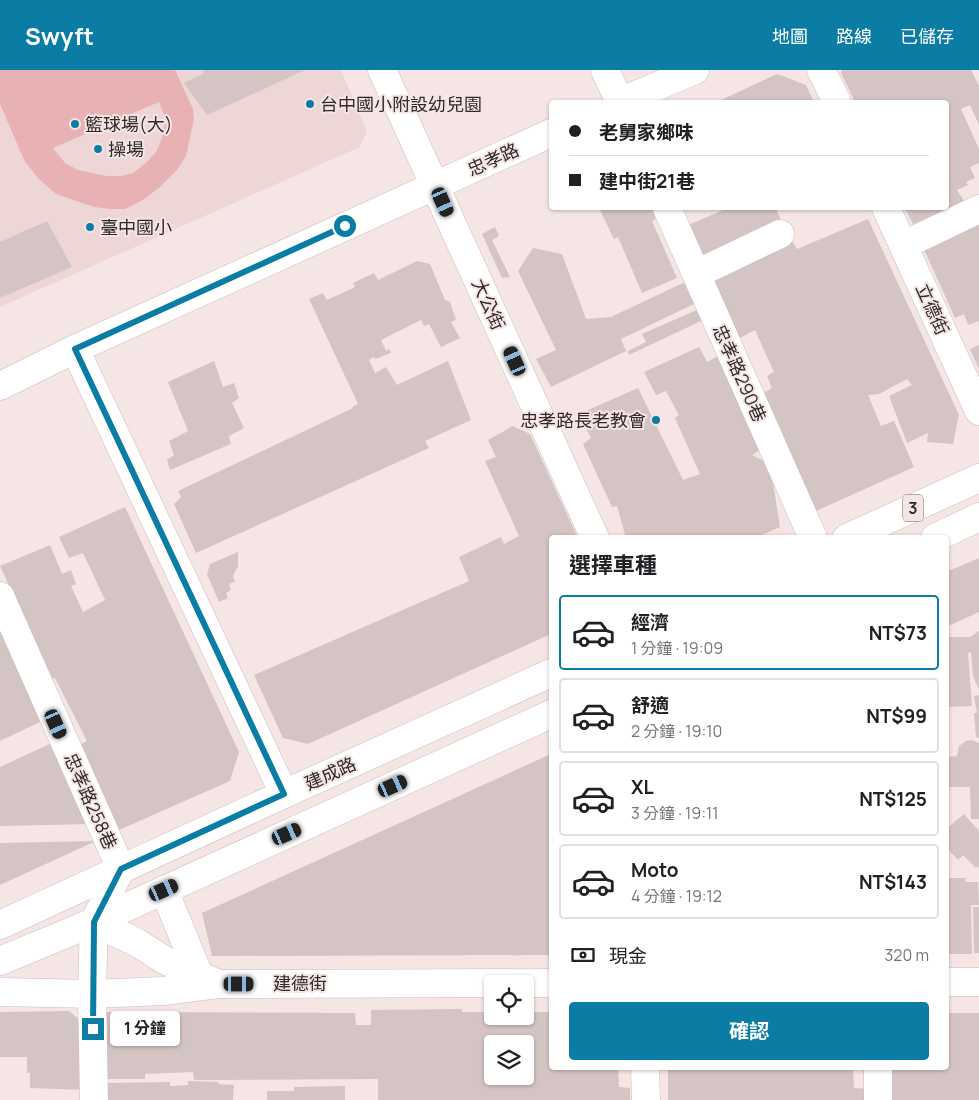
<!DOCTYPE html>
<html lang="zh-TW">
<head>
<meta charset="utf-8">
<style>
  :root { --surface:#fff; --page:#f6f6f6; --text:#202124; --muted:#757577; --line:#e0e0e0; --accent:#0b7ca4 }
  body { margin:0; font-family:Manrope,"Noto Sans TC",sans-serif; background:var(--page); color:var(--text); height:100vh; display:flex; flex-direction:column; font-size:19px; white-space:nowrap }
  * { box-sizing:border-box; margin:0 }
  p { font-size:16px; color:var(--muted) }
  .icon { flex:none; width:28px; height:28px; fill:none; stroke:currentColor; stroke-width:2; stroke-linecap:round; stroke-linejoin:round }
  .map { position:relative; flex:1; overflow:hidden }
  .drawer { position:absolute; left:549px; top:465px; width:400px; height:535px; display:flex; flex-direction:column; background:var(--surface); border-radius:5px; box-shadow:0 1px 4px #0004 }
  .drawer>* { flex:none }
  .banner { position:absolute; left:549px; top:30px; width:400px; height:110px; border-radius:5px; box-shadow:0 1px 4px #0004; display:grid; align-content:center; height:110px; padding:0 20px; background:var(--surface) }
  .fabs { position:absolute; left:484px; top:905px; display:grid; gap:10px }
  .fabs a { display:grid; place-items:center; width:50px; height:50px; border-radius:5px; background:var(--surface); box-shadow:0 1px 4px #0004; font-size:25px }
  .end { position:absolute; width:22px; height:22px; margin:-11px; border:6px solid #0b7ca4; background:#fff; box-shadow:0 0 0 2px #fff }
  .from { border-radius:50% }
  .bubble { position:absolute; height:35px; border-radius:5px; background:var(--surface); box-shadow:0 1px 4px #0004; font-size:16px; font-weight:700; line-height:35px; text-align:center }
  .car { position:absolute; width:15px; height:30px; margin:-15px -8px; border-radius:6px; box-shadow:0 0 4px 1px #0007; background:linear-gradient(#222 24%,#8ab4d8 0 40%,#222 0 76%,#8ab4d8 0 86%,#222 0) }
  .banner b { display:flex; align-items:center; gap:18px; height:48px; font-size:19px }
  .banner b+b { border-top:1px solid var(--line) }
  .banner i { width:12px; height:12px; background:var(--text) }
  ul { padding:0; list-style:none }
  li { display:flex; align-items:center; gap:15px; height:75px; margin:0 10px 8px; padding:0 10px; border:2px solid var(--line); border-radius:5px }
  li div { flex:1 }
  li b { display:block; font-size:19px }
  li em { font-style:normal; font-weight:700 }
  li.current { border-color:var(--accent) }
  li>.icon { width:45px; height:45px; stroke-width:1.5 }
  h2 { padding:0 20px; font-size:22px; line-height:60px }
  .pay { display:flex; align-items:center; gap:12px; height:55px; padding:0 20px; font-size:19px }
  .pay p { margin-inline-start:auto }
  .primary-button { display:flex; gap:10px; margin-top:auto; padding:10px 20px }
  .primary-button a { flex:1; height:58px; border-radius:5px; background:var(--accent); color:#fff; font-size:20px; font-weight:700; line-height:58px; text-align:center }
  header { display:flex; align-items:center; gap:30px; box-sizing:border-box; height:70px; padding:0 25px; background:var(--accent); color:#fff }
  header strong { font-size:24px }
  nav { display:flex; gap:28px; margin-inline-start:auto; font-size:18px }
  .map>svg:first-child { display:block }
  .built { fill:#efd6d6 }
  .green { fill:#e8b1b3; fill-rule:evenodd }
  .building { fill:#d5c4c4; fill-rule:evenodd }
  .lines { fill:none; stroke-linecap:round; stroke-linejoin:round }
  .minor-casing { stroke:#cdbcbd; stroke-width:29 }
  .major-casing { stroke:#cdbcbd; stroke-width:29 }
  .minor { stroke:#fff; stroke-width:28 }
  .major { stroke:#fff; stroke-width:28 }
  .route { stroke:#0b7ca4; stroke-width:6 }
  .poi-dot { fill:#0b7ca4; stroke:#f6e5e5; stroke-width:2 }
  .labels { text-anchor:middle; dominant-baseline:central; stroke-width:4; stroke-linejoin:round; paint-order:stroke }
  .shield { fill:#f6e5e5; stroke:#6b6262; stroke-width:1 }
  .shield-label { font-size:16px; font-weight:bold; fill:#302a2a }
  .poi-label { font-size:18px; fill:#302a2a; stroke:#f6e5e5; text-anchor:start }
  .street-label { font-size:18px; fill:#302a2a; stroke:#f6e5e5 }
</style>
</head>
<body>
<header>
<strong>Swyft</strong>
<nav><a>地圖</a><a>路線</a><a>已儲存</a></nav>
</header>
<div class="map">
<svg width="979" height="1030" viewBox="0 0 979 1030">
  <rect width="100%" height="100%" fill="#f6e5e5"/>
  <path class="built" d="M 0,0 L 341,0 L 367,61 L 360,77 L 0,237 Z"/>
  <path class="green" d="M 0,0 L 175,0 L 193,39 L 194,49 L 186,86 L 177,100 L 160,117 L 143,130 L 125,139 L 111,139 L 94,137 L 56,124 L 39,109 L 25,92 L 0,34 ZM 159,32 L 166,51 L 161,71 L 156,82 L 146,93 L 133,103 L 121,106 L 106,106 L 78,100 L 65,93 L 53,78 Z"/>
  <path class="building" d="M 203,0 L 305,0 L 207,45 L 184,13 L 204,3 Z
    M 842,0 L 971,0 L 979,16 L 979,55 L 970,35 L 961,39 L 979,79 L 979,93 L 970,97 L 975,108 L 966,112 L 968,115 L 957,120 L 964,131 L 944,143 L 943,141 L 913,154 L 905,138 L 946,138 L 946,32 L 855,32 L 841,3 Z
    M 777,4 L 806,15 L 814,32 L 717,32 Z
    M 599,138 L 653,138 L 657,148 L 652,151 L 677,208 L 642,223 L 618,167 L 614,169 Z
    M 728,138 L 776,138 L 782,153 L 699,189 L 686,156 Z
    M 868,149 L 959,345 L 953,374 L 927,372 L 928,363 L 907,373 L 889,326 L 912,315 L 907,309 L 879,324 L 868,325 L 881,356 L 894,351 L 914,397 L 816,441 L 763,323 L 772,318 L 767,306 L 774,302 L 755,260 L 738,269 L 710,208 L 792,171 L 797,179 Z
    M 979,149 L 979,251 L 968,255 L 964,244 L 955,248 L 922,175 Z
    M 47,151 L 72,197 L 0,228 L 0,172 Z
    M 495,157 L 499,166 L 492,170 L 510,207 L 502,208 L 482,164 Z
    M 533,178 L 562,184 L 586,249 L 611,247 L 685,212 L 696,233 L 621,269 L 626,281 L 551,317 L 536,289 L 556,280 L 518,201 Z
    M 417,191 L 430,194 L 445,230 L 450,232 L 456,250 L 451,252 L 460,268 L 441,277 L 429,254 L 424,256 L 421,250 L 381,270 L 386,281 L 389,279 L 391,283 L 375,289 L 374,287 L 369,290 L 375,303 L 386,297 L 397,315 L 448,291 L 471,350 L 425,371 L 429,378 L 196,483 L 174,434 L 181,427 L 178,421 L 353,338 L 352,337 L 358,334 L 309,229 L 323,223 L 327,230 L 355,217 L 353,213 L 374,203 L 378,210 Z
    M 699,239 L 703,250 L 629,285 L 628,281 L 646,272 L 642,264 Z
    M 979,275 L 979,299 L 970,279 Z
    M 699,277 L 707,292 L 720,285 L 762,379 L 752,385 L 770,394 L 780,457 L 755,468 L 626,468 L 617,436 L 612,437 L 583,374 L 591,368 L 579,344 L 638,318 L 683,410 L 700,404 L 675,348 L 679,345 L 666,321 L 656,325 L 644,302 Z
    M 214,291 L 223,317 L 234,313 L 239,328 L 232,333 L 244,358 L 229,366 L 231,374 L 170,400 L 167,390 L 174,385 L 169,371 L 188,361 L 168,312 Z
    M 513,356 L 530,364 L 578,468 L 551,468 L 551,564 L 308,674 L 283,668 L 254,605 L 469,511 L 459,487 L 501,467 L 504,474 L 519,466 L 485,391 L 496,387 L 488,370 Z
    M 125,437 L 239,682 L 230,711 L 119,760 L 81,674 L 87,671 L 55,608 L 47,611 L 40,595 L 45,593 L 0,496 L 50,475 L 62,504 L 71,500 L 76,514 L 71,516 L 83,542 L 105,530 L 83,483 L 69,488 L 59,467 Z
    M 238,482 L 238,496 L 233,506 L 235,512 L 229,514 L 231,520 L 226,523 L 228,528 L 219,532 L 207,504 L 210,494 Z
    M 979,488 L 979,542 L 946,557 L 946,502 Z
    M 0,550 L 44,650 L 0,671 Z
    M 979,561 L 979,620 L 973,606 L 971,582 L 968,583 L 972,636 L 946,637 L 946,567 L 970,567 Z
    M 979,625 L 979,668 L 976,667 L 974,643 L 977,643 L 974,626 Z
    M 972,670 L 979,673 L 979,749 L 971,749 L 970,717 L 946,717 L 946,701 L 949,701 L 948,687 L 957,686 L 959,676 L 966,671 Z
    M 54,672 L 90,754 L 0,756 L 0,697 Z
    M 551,684 L 551,885 L 212,886 L 202,843 Z
    M 964,744 L 979,761 L 979,796 L 976,798 L 963,785 L 958,790 L 946,777 L 946,759 Z
    M 96,771 L 0,815 L 0,773 Z
    M 949,808 L 966,808 L 965,812 L 978,812 L 979,835 L 971,835 L 972,884 L 946,884 L 946,813 Z
    M 973,837 L 979,837 L 979,883 L 974,883 Z
    M 462,939 L 462,942 L 492,942 L 492,946 L 525,946 L 525,942 L 551,942 L 551,998 L 618,998 L 619,1017 L 630,1018 L 630,1030 L 378,1030 L 378,1009 L 194,1010 L 193,1002 L 145,1004 L 145,1009 L 106,1009 L 106,942 L 355,943 L 356,955 L 371,955 L 371,940 ZM 492,974 L 525,974 L 525,1006 L 492,1006 Z
    M 69,941 L 87,956 L 87,1020 L 30,1018 L 30,1003 L 27,1003 L 27,987 L 0,987 L 0,942 Z
    M 946,943 L 979,943 L 979,1030 L 890,1030 L 891,998 L 946,998 Z
    M 668,998 L 853,998 L 854,1018 L 868,1019 L 868,1030 L 668,1030 Z
    M 188,1011 L 219,1012 L 218,1014 L 234,1015 L 233,1030 L 107,1030 L 107,1013 L 170,1012 L 170,1016 L 188,1015 Z
    M 345,1016 L 345,1030 L 267,1030 L 267,1021 L 294,1021 L 294,1017 Z"/>
  <g class="lines">
    <g class="minor-casing">
      <path id="minor" d="M 382,0 L 595,468
        M 605,0 L 620,32
        M 821,0 L 837,32
        M 620,32 L 695,0
        M 667,138 L 813,468
        M 886,138 L 979,341
        M 904,175 L 979,139
        M 696,204 L 780,164
        M 75,279 L 284,724
        M 0,316 L 75,279 L 551,63
        M 0,526 L 121,799 L 94,852 L 92,924 L 94,1030
        M 164,820 L 199,905
        M 94,852 L 136,872 L 166,891 L 219,914 L 551,913
        M 946,912 L 979,912
        M 0,922 L 92,924 L 163,921 L 218,914
        M 645,998 L 646,1030
        M 878,1030 L 878,998"/>
    </g>
    <g class="major-casing">
      <path id="major" d="M 847,468 L 979,408
        M 935,468 L 979,447
        M 0,855 L 284,724 L 551,603
        M 0,891 L 94,852 L 551,644"/>
    </g>
    <use href="#minor" class="minor"/>
    <use href="#major" class="major"/>
  </g>
  <g class="lines">
    <path class="route" d="M 93,959 L 94,852 L 121,799 L 284,724 L 75,279 L 345,156"/>
  </g>
  <g class="poi-dot">
    <circle cx="310" cy="34" r="5"/>
    <circle cx="75" cy="54" r="5"/>
    <circle cx="98" cy="79" r="5"/>
    <circle cx="90" cy="157" r="5"/>
    <circle cx="656" cy="350" r="5"/>
  </g>
  <g class="labels">
    <rect class="shield" x="903" y="424.5" width="20" height="27" rx="4"/>
    <g class="shield-label">
      <text x="913" y="438">3</text>
    </g>
    <g class="poi-label">
      <text x="320" y="34">台中國小附設幼兒園</text>
      <text x="85" y="54">籃球場(大)</text>
      <text x="108" y="79">操場</text>
      <text x="100" y="157">臺中國小</text>
      <text x="646" y="350" text-anchor="end">忠孝路長老教會</text>
    </g>
    <g class="street-label">
      <text transform="translate(493 89) rotate(-24)">忠孝路</text>
      <text transform="translate(489 234) rotate(66)">大公街</text>
      <text transform="translate(933 239) rotate(66)">立德街</text>
      <text transform="translate(740 303) rotate(66)">忠孝路290巷</text>
      <text transform="translate(330 703) rotate(-24)">建成路</text>
      <text transform="translate(91 731) rotate(66)">忠孝路258巷</text>
      <text x="300" y="913">建德街</text>
    </g>
  </g>
</svg>
<div class="fabs">
<a><svg class="icon" aria-label="locate" viewBox="0 0 24 24"><circle cx="12" cy="12" r="6"/><path d="M12 2v4M12 18v4M2 12h4M18 12h4"/></svg></a>
<a><svg class="icon" aria-label="layers" viewBox="0 0 24 24"><path d="M12 4l9 5-9 5-9-5zM3 14l9 5 9-5"/></svg></a>
</div>
<i class="end from" style="left:345px;top:156px"></i>
<i class="end" style="left:93px;top:959px"></i>
<div class="bubble" style="left:110px;top:941px;width:70px">1 分鐘</div>
<i class="car" style="left:443px;top:132px;rotate:156deg"></i>
<i class="car" style="left:515px;top:291px;rotate:336deg"></i>
<i class="car" style="left:56px;top:654px;rotate:156deg"></i>
<i class="car" style="left:393px;top:716px;rotate:66deg"></i>
<i class="car" style="left:287px;top:764px;rotate:66deg"></i>
<i class="car" style="left:164px;top:820px;rotate:66deg"></i>
<i class="car" style="left:239px;top:914px;rotate:90deg"></i>
<div class="banner">
<b><i class="from"></i>老舅家鄉味</b>
<b><i></i>建中街21巷</b>
</div>
<section class="drawer">
<h2>選擇車種</h2>
<ul>
<li class="current"><svg class="icon" aria-label="car" viewBox="0 0 24 24"><path d="M5 17H2v-5l4-1 3-4h7l3 4 3 1v5h-3M9 17h6M6 11h13"/><circle cx="7" cy="17" r="2"/><circle cx="17" cy="17" r="2"/></svg><div><b>經濟</b><p>1 分鐘 · 19:09</p></div><em>NT$73</em></li>
<li><svg class="icon" aria-label="car" viewBox="0 0 24 24"><path d="M5 17H2v-5l4-1 3-4h7l3 4 3 1v5h-3M9 17h6M6 11h13"/><circle cx="7" cy="17" r="2"/><circle cx="17" cy="17" r="2"/></svg><div><b>舒適</b><p>2 分鐘 · 19:10</p></div><em>NT$99</em></li>
<li><svg class="icon" aria-label="car" viewBox="0 0 24 24"><path d="M5 17H2v-5l4-1 3-4h7l3 4 3 1v5h-3M9 17h6M6 11h13"/><circle cx="7" cy="17" r="2"/><circle cx="17" cy="17" r="2"/></svg><div><b>XL</b><p>3 分鐘 · 19:11</p></div><em>NT$125</em></li>
<li><svg class="icon" aria-label="car" viewBox="0 0 24 24"><path d="M5 17H2v-5l4-1 3-4h7l3 4 3 1v5h-3M9 17h6M6 11h13"/><circle cx="7" cy="17" r="2"/><circle cx="17" cy="17" r="2"/></svg><div><b>Moto</b><p>4 分鐘 · 19:12</p></div><em>NT$143</em></li>
</ul>
<div class="pay"><svg class="icon" aria-label="cash" viewBox="0 0 24 24"><path d="M3 7h18v10H3z"/><circle cx="12" cy="12" r="2"/></svg>現金<p>320 m</p></div>
<div class="primary-button"><a>確認</a></div>
</section>
</div>
</body>
</html>
